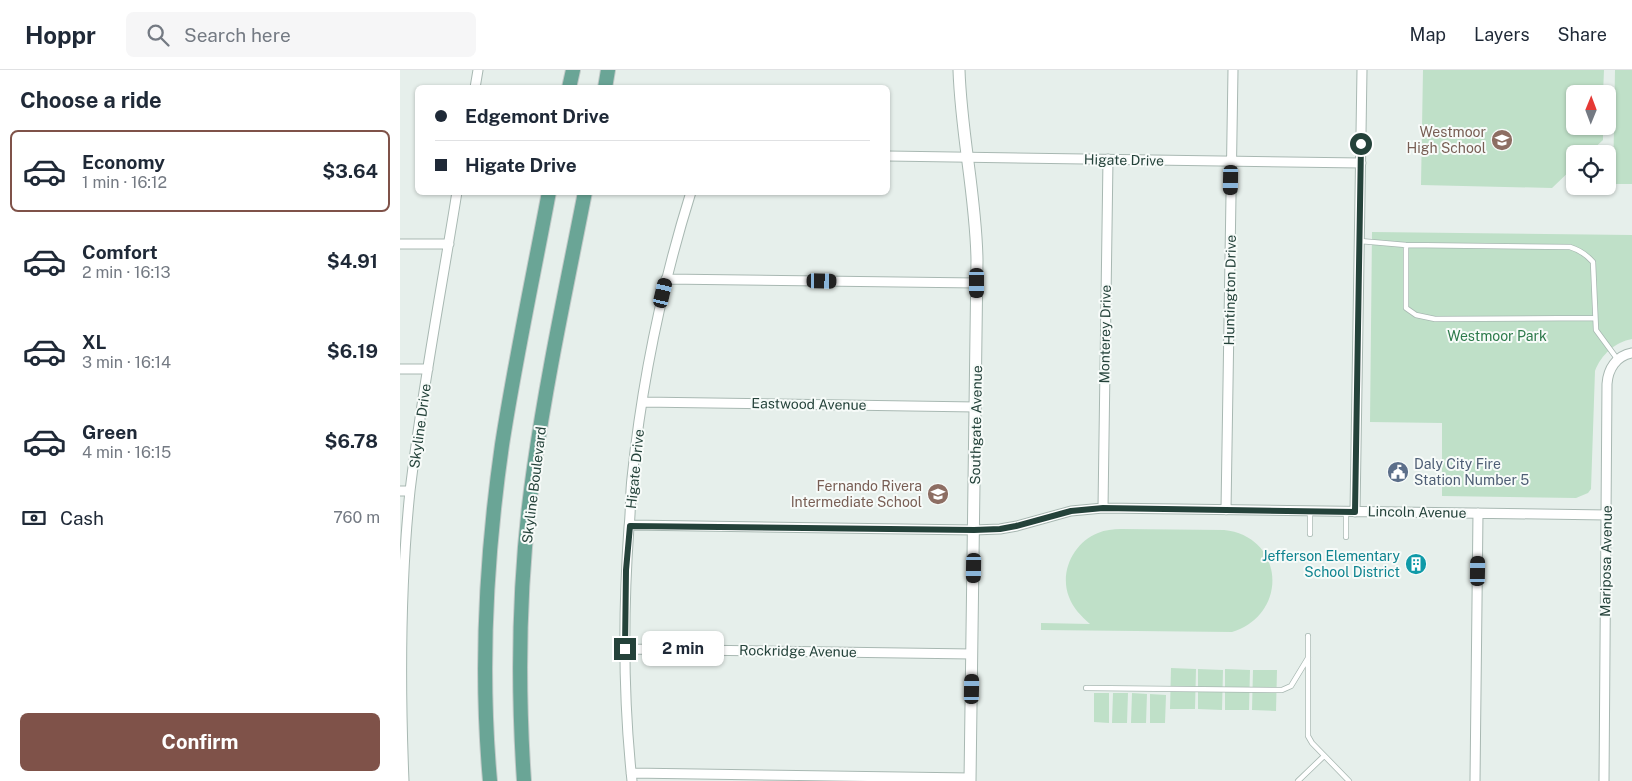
<!DOCTYPE html>
<html lang="en">
<head>
<meta charset="utf-8">
<style>
  :root { --surface:#fff; --page:#f6f6f7; --text:#1f2937; --muted:#747a83; --line:#e0e1e3; --accent:#7f5249 }
  body { margin:0; font-family:"Public Sans",sans-serif; background:var(--page); color:var(--text); height:100vh; display:flex; flex-direction:column; font-size:19px; white-space:nowrap }
  * { box-sizing:border-box; margin:0 }
  p { font-size:16px; color:var(--muted) }
  .icon { flex:none; width:28px; height:28px; fill:none; stroke:currentColor; stroke-width:2; stroke-linecap:round; stroke-linejoin:round }
  .map { position:relative; flex:1; overflow:hidden }
  .details { display:flex; flex-direction:column; background:var(--surface); width:400px }
  .details>* { flex:none }
  .banner { position:absolute; left:15px; top:15px; width:475px; height:110px; border-radius:8px; box-shadow:0 1px 4px #0004; display:grid; align-content:center; height:110px; padding:0 20px; background:var(--surface) }
  .needle { width:32px; rotate:1deg }
  .buttons { position:absolute; left:1166px; top:15px; display:grid; gap:10px }
  .buttons a { display:grid; place-items:center; width:50px; height:50px; border-radius:8px; background:var(--surface); box-shadow:0 1px 4px #0004; font-size:25px }
  .end { position:absolute; width:22px; height:22px; margin:-11px; border:6px solid #24423a; background:#fff; box-shadow:0 0 0 2px #fff }
  .from { border-radius:50% }
  .bubble { position:absolute; height:35px; border-radius:8px; background:var(--surface); box-shadow:0 1px 4px #0004; font-size:16px; font-weight:700; line-height:35px; text-align:center }
  .car { position:absolute; width:15px; height:30px; margin:-15px -8px; border-radius:6px; box-shadow:0 0 4px 1px #0007; background:linear-gradient(#222 24%,#8ab4d8 0 40%,#222 0 76%,#8ab4d8 0 86%,#222 0) }
  .banner b { display:flex; align-items:center; gap:18px; height:48px; font-size:19px }
  .banner b+b { border-top:1px solid var(--line) }
  .banner i { width:12px; height:12px; background:var(--text) }
  ul { padding:0; list-style:none }
  li { display:flex; align-items:center; gap:15px; height:82px; margin:0 10px 8px; padding:0 10px; border:2px solid transparent; border-radius:8px }
  li div { flex:1 }
  li b { display:block; font-size:19px }
  li em { font-style:normal; font-weight:700 }
  li.active { border-color:var(--accent) }
  li>.icon { width:45px; height:45px; stroke-width:1.5 }
  h2 { padding:0 20px; font-size:22px; line-height:60px }
  .pay { display:flex; align-items:center; gap:12px; height:55px; padding:0 20px; font-size:19px }
  .pay p { margin-inline-start:auto }
  .primary-button { display:flex; gap:10px; margin-top:auto; padding:10px 20px }
  .primary-button a { flex:1; height:58px; border-radius:8px; background:var(--accent); color:#fff; font-size:20px; font-weight:700; line-height:58px; text-align:center }
  header { display:flex; align-items:center; gap:30px; box-sizing:border-box; height:70px; padding:0 25px; background:var(--surface); border-bottom:1px solid var(--line) }
  header strong { font-size:24px }
  nav { display:flex; gap:28px; margin-inline-start:auto; font-size:18px }
  .search { width:350px; height:45px; background:var(--page); display:flex; align-items:center; gap:12px; box-sizing:border-box; padding:0 18px; border-radius:8px; color:var(--muted); font-size:19px }
  main { display:flex; flex:1; min-height:0 }
  .map>svg:first-child { display:block }
  .green { fill:#bfe0c8 }
  .lines { fill:none; stroke-linecap:round; stroke-linejoin:round }
  .service-casing { stroke:#a8b8b2; stroke-width:6 }
  .minor-casing { stroke:#a8b8b2; stroke-width:11 }
  .tertiary-casing { stroke:#a8b8b2; stroke-width:13 }
  .primary-casing { stroke:#c2cac8; stroke-width:16 }
  .service { stroke:#fff; stroke-width:4.5 }
  .minor { stroke:#fff; stroke-width:9 }
  .tertiary { stroke:#fff; stroke-width:11 }
  .primary { stroke:#6aa596; stroke-width:14 }
  .route { stroke:#24423a; stroke-width:6 }
  .labels { text-anchor:middle; dominant-baseline:central; stroke-width:4; stroke-linejoin:round; paint-order:stroke }
  .education-label { font-size:14px; fill:#785e54; stroke:#f7fbf9; text-anchor:end }
  .street-label { font-size:14px; fill:#24423a; stroke:#f7fbf9 }
  .park-label { font-size:14px; fill:#2d7a4b; stroke:#f7fbf9 }
  .service-label { font-size:14px; fill:#4e5e75; stroke:#f7fbf9; text-anchor:start }
  .culture-label { font-size:14px; fill:#0d838f; stroke:#f7fbf9; text-anchor:end }
</style>
</head>
<body>
<header>
<strong>Hoppr</strong>
<div class="search"><svg class="icon" aria-label="search" viewBox="0 0 24 24"><circle cx="10" cy="10" r="6"/><path d="M15 15l6 6"/></svg>Search here</div>
<nav><a>Map</a><a>Layers</a><a>Share</a></nav>
</header>
<main>
<section class="details">
<h2>Choose a ride</h2>
<ul>
<li class="active"><svg class="icon" aria-label="car" viewBox="0 0 24 24"><path d="M5 17H2v-5l4-1 3-4h7l3 4 3 1v5h-3M9 17h6M6 11h13"/><circle cx="7" cy="17" r="2"/><circle cx="17" cy="17" r="2"/></svg><div><b>Economy</b><p>1 min · 16:12</p></div><em>$3.64</em></li>
<li><svg class="icon" aria-label="car" viewBox="0 0 24 24"><path d="M5 17H2v-5l4-1 3-4h7l3 4 3 1v5h-3M9 17h6M6 11h13"/><circle cx="7" cy="17" r="2"/><circle cx="17" cy="17" r="2"/></svg><div><b>Comfort</b><p>2 min · 16:13</p></div><em>$4.91</em></li>
<li><svg class="icon" aria-label="car" viewBox="0 0 24 24"><path d="M5 17H2v-5l4-1 3-4h7l3 4 3 1v5h-3M9 17h6M6 11h13"/><circle cx="7" cy="17" r="2"/><circle cx="17" cy="17" r="2"/></svg><div><b>XL</b><p>3 min · 16:14</p></div><em>$6.19</em></li>
<li><svg class="icon" aria-label="car" viewBox="0 0 24 24"><path d="M5 17H2v-5l4-1 3-4h7l3 4 3 1v5h-3M9 17h6M6 11h13"/><circle cx="7" cy="17" r="2"/><circle cx="17" cy="17" r="2"/></svg><div><b>Green</b><p>4 min · 16:15</p></div><em>$6.78</em></li>
</ul>
<div class="pay"><svg class="icon" aria-label="cash" viewBox="0 0 24 24"><path d="M3 7h18v10H3z"/><circle cx="12" cy="12" r="2"/></svg>Cash<p>760 m</p></div>
<div class="primary-button"><a>Confirm</a></div>
</section>
<div class="map">
<svg width="1232" height="711" viewBox="0 0 1232 711">
  <rect width="100%" height="100%" fill="#e6efeb"/>
  <path class="green" d="M 1023,0 L 1204,0 L 1203,24 L 1175,24 L 1175,56 L 1203,56 L 1203,70 L 1188,84 L 1175,84 L 1175,96 L 1152,118 L 1021,115 Z
    M 1215,0 L 1232,0 L 1232,114 L 1213,114 Z
    M 972,162 L 1232,165 L 1232,269 C 1215,272 1201,285 1195,301 L 1191,419 L 1188,423 L 1176,428 L 1042,426 L 1042,353 L 970,352 Z
    M 721,459 L 824,460 C 884,466 890,544 832,562 L 641,560 L 641,553 L 690,554 C 681,546 673,538 669,527 C 659,502 674,472 698,463 C 705,460 713,459 721,459 Z
    M 771,598 L 796,599 L 795,639 L 770,639 Z
    M 798,599 L 823,600 L 822,640 L 798,639 Z
    M 825,599 L 850,600 L 849,640 L 825,640 Z
    M 853,600 L 877,600 L 876,641 L 852,640 Z
    M 694,623 L 709,623 L 709,653 L 694,652 Z
    M 713,623 L 728,623 L 727,653 L 712,653 Z
    M 732,623 L 747,624 L 746,653 L 731,653 Z
    M 750,624 L 766,625 L 765,653 L 750,653 Z"/>
  <g class="lines">
    <g class="service-casing">
      <path id="service" d="M 960,171 L 1006,175 L 1170,177 C 1180,180 1186,184 1193,192 L 1196,260 L 1218,290
        M 1006,175 L 1006,238 L 1016,245 L 1035,249 L 1195,248
        M 910,441 L 910,464
        M 946,467 L 946,441
        M 908,566 L 908,666 L 912,673 L 949,711
        M 686,618 L 882,620 L 891,616 L 908,588
        M 898,711 L 924,686"/>
    </g>
    <g class="minor-casing">
      <path id="minor" d="M 75,18 L 78,0
        M 488,86 L 961,93
        M 0,174 L 49,174
        M 266,209 L 577,213
        M 0,299 L 28,299
        M 242,332 L 576,337
        M 0,421 L 10,421
        M 703,438 L 708,89
        M 826,440 L 833,0
        M 955,442 L 962,0
        M 230,455 L 574,460 L 600,459 L 617,456 L 671,441 L 703,438 L 1207,445
        M 225,579 L 572,584
        M 231,703 L 570,708
        M 4,711 C 0,614 0,517 10,421 C 22,321 41,222 57,122
        M 232,711 C 223,627 223,542 229,457 C 231,441 230,424 232,408 C 242,311 262,215 291,122
        M 1075,711 L 1078,443
        M 1204,711 L 1207,314 C 1208,299 1216,286 1232,283"/>
    </g>
    <g class="tertiary-casing">
      <path id="tertiary" d="M 559,0 C 561,64 576,126 577,190 L 570,711"/>
    </g>
    <g class="primary-casing">
      <path id="primary" d="M 169,18 L 173,0
        M 205,18 L 208,0
        M 90,711 C 80,600 86,486 102,375 C 115,291 133,207 149,122
        M 124,711 C 117,607 119,501 134,398 C 147,306 167,214 185,122"/>
    </g>
    <use href="#service" class="service"/>
    <use href="#minor" class="minor"/>
    <use href="#tertiary" class="tertiary"/>
    <use href="#primary" class="primary"/>
  </g>
  <g class="lines">
    <path class="route" d="M 225,579 L 226,500 L 230,456 L 574,460 L 600,459 L 616,456 L 671,441 L 703,438 L 955,442 L 961,74"/>
  </g>
  <defs>
    <g id="school-disc" transform="scale(1.125)"><circle r="9.5" fill="#8d6e63" stroke="#f7fbf9"/><path d="M0-5L7-2L0 1L-7-2ZM-4 1L0 2.5L4 1V4Q0 6-4 4Z" fill="#fff"/></g>
    <g id="civic-disc" transform="scale(1.125)"><circle r="9.5" fill="#5c6f8a" stroke="#f7fbf9"/><path d="M-.6-6.5H3V-4.5H.6V-3L4-1V1h2V6H-6V1h2V-1L-.6-3ZM-1.2 2.5V6h2.4V2.5Z" fill="#fff"/></g>
    <g id="building-disc" transform="scale(1.125)"><circle r="9.5" fill="#0f9aa8" stroke="#f7fbf9"/><path d="M-4-6H4V6H1V3H-1V6H-4ZM-2.5-4.3h1.7v1.8h-1.7ZM.8-4.3h1.7v1.8H.8ZM-2.5-1h1.7V.8h-1.7ZM.8-1h1.7V.8H.8Z" fill="#fff"/></g>
  </defs>
  <g fill-rule="evenodd">
    <use href="#school-disc" x="1102" y="70"/>
    <use href="#civic-disc" x="998" y="402"/>
    <use href="#school-disc" x="538" y="424"/>
    <use href="#building-disc" x="1016" y="494"/>
  </g>
  <g class="labels">
    <g class="education-label">
      <text x="1086" y="62">Westmoor<tspan x="1086" dy="16">High School</tspan></text>
      <text x="522" y="416">Fernando Rivera<tspan x="522" dy="16">Intermediate School</tspan></text>
    </g>
    <g class="street-label">
      <text transform="translate(724 90) rotate(1)">Higate Drive</text>
      <text transform="translate(830 220) rotate(-89)">Huntington Drive</text>
      <text transform="translate(705 264) rotate(-89)">Monterey Drive</text>
      <text transform="translate(409 334) rotate(1)">Eastwood Avenue</text>
      <text transform="translate(576 355) rotate(-89)">Southgate Avenue</text>
      <text transform="translate(20 356) rotate(-82)">Skyline Drive</text>
      <text transform="translate(235 399) rotate(-84)">Higate Drive</text>
      <text transform="translate(134 415) rotate(-83)">Skyline Boulevard</text>
      <text transform="translate(1017 442) rotate(1)">Lincoln Avenue</text>
      <text transform="translate(1206 491) rotate(-89)">Mariposa Avenue</text>
      <text transform="translate(398 581) rotate(1)">Rockridge Avenue</text>
    </g>
    <g class="park-label">
      <text x="1097" y="266">Westmoor Park</text>
    </g>
    <g class="service-label">
      <text x="1014" y="394">Daly City Fire<tspan x="1014" dy="16">Station Number 5</tspan></text>
    </g>
    <g class="culture-label">
      <text x="1000" y="486">Jefferson Elementary<tspan x="1000" dy="16">School District</tspan></text>
    </g>
  </g>
</svg>
<div class="buttons">
<a><svg class="needle" viewBox="-14 -14 28 28"><path d="M0-13l5 13h-10z" fill="#e53935"/><path d="M0 13l5-13h-10z" fill="#747a83"/></svg></a>
<a><svg class="icon" aria-label="locate" viewBox="0 0 24 24"><circle cx="12" cy="12" r="6"/><path d="M12 2v4M12 18v4M2 12h4M18 12h4"/></svg></a>
</div>
<i class="end from" style="left:961px;top:74px"></i>
<i class="end" style="left:225px;top:579px"></i>
<div class="bubble" style="left:242px;top:561px;width:82px">2 min</div>
<i class="car" style="left:831px;top:110px;rotate:181deg"></i>
<i class="car" style="left:422px;top:211px;rotate:91deg"></i>
<i class="car" style="left:577px;top:213px;rotate:180deg"></i>
<i class="car" style="left:263px;top:223px;rotate:13deg"></i>
<i class="car" style="left:574px;top:498px;rotate:181deg"></i>
<i class="car" style="left:1078px;top:501px;rotate:1deg"></i>
<i class="car" style="left:572px;top:619px;rotate:1deg"></i>
<div class="banner">
<b><i class="from"></i>Edgemont Drive</b>
<b><i></i>Higate Drive</b>
</div>
</div>
</main>
</body>
</html>
